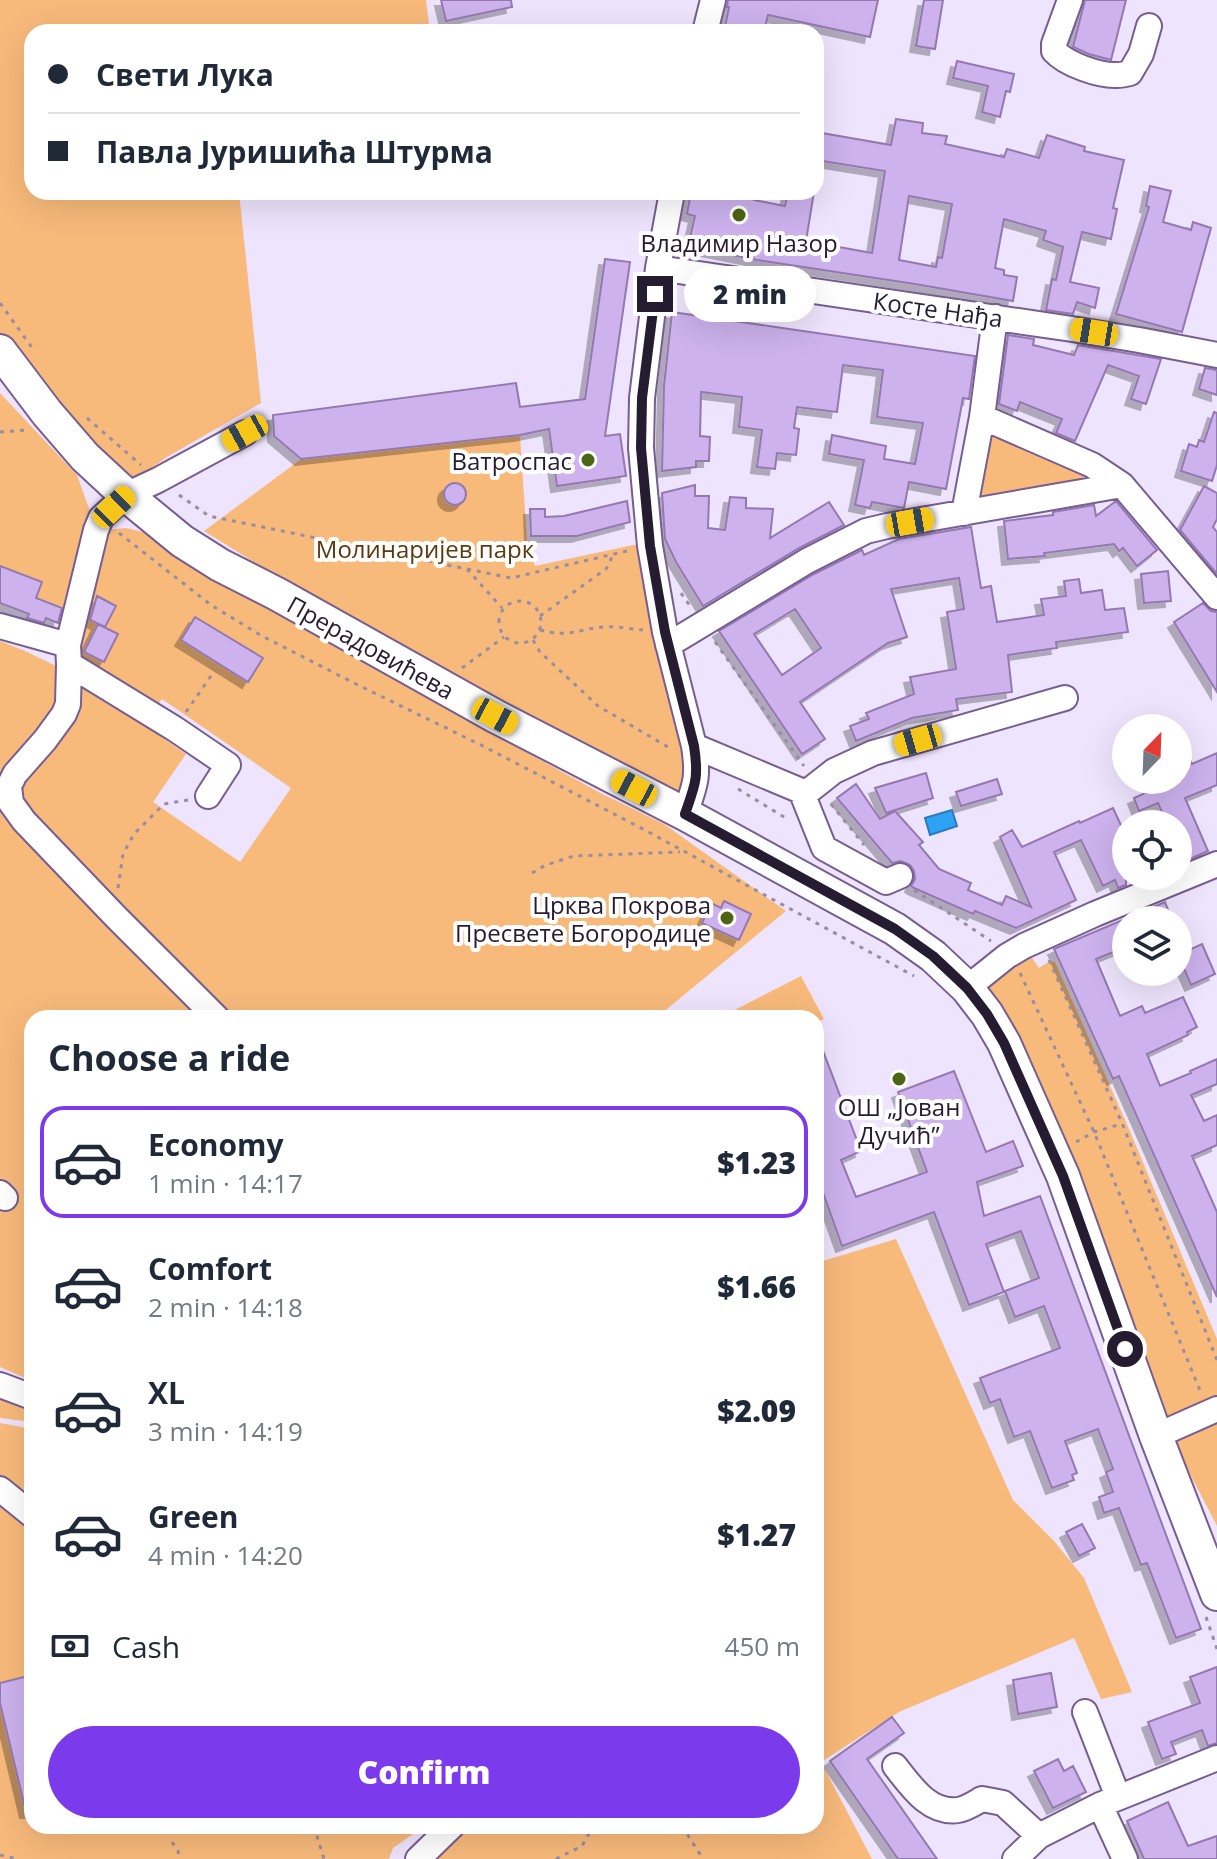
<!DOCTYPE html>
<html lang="en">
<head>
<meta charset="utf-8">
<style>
  :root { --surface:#fff; --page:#f2f2f3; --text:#1f2937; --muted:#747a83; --line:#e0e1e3; --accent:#7c3aed }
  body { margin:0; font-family:"Open Sans",sans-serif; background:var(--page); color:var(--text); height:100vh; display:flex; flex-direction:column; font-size:30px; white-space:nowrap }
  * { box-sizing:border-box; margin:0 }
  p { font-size:26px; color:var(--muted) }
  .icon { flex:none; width:44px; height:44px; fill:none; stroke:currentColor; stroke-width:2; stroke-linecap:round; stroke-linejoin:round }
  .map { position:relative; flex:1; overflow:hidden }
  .drawer { position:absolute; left:24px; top:1010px; width:800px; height:824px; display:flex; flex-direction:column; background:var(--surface); border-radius:24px; box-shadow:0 8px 32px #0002 }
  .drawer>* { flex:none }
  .top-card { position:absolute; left:24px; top:24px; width:800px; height:176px; border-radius:24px; box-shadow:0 8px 32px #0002; display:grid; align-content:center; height:176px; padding:0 24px; background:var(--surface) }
  .needle { width:52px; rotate:23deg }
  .controls { position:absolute; left:1112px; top:714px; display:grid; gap:16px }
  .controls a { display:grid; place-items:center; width:80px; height:80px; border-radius:50%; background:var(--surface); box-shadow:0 8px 32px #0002; font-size:40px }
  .end { position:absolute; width:36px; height:36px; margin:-18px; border:10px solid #261c32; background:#fff; box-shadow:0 0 0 4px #fff }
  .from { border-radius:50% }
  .bubble { position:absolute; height:56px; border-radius:28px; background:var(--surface); box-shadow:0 8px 32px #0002; font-size:26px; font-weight:800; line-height:56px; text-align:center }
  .car { position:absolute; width:24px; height:48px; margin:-24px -12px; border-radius:10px; box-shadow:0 0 6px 2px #0007; background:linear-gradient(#f5c518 24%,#345 0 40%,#f5c518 0 76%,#345 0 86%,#f5c518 0) }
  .top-card b { display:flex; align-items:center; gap:28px; height:76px; font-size:30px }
  .top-card b+b { border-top:2px solid var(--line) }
  .top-card i { width:20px; height:20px; background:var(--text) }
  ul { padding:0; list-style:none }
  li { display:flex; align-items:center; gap:24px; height:112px; margin:0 16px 12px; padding:0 8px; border:4px solid transparent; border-radius:24px }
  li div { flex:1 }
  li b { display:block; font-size:30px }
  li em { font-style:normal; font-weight:800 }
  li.current { border-color:var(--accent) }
  li>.icon { width:72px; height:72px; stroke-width:1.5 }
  h2 { padding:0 24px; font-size:36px; line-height:96px }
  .pay { display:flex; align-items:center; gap:20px; height:88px; padding:0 24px; font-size:30px }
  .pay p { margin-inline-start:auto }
  .primary-button { display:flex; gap:16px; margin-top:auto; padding:16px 24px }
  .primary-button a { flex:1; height:92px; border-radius:48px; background:var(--accent); color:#fff; font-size:32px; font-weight:800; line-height:92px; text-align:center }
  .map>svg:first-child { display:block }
  .green { fill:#f8ba7b }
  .water { fill:#2ea2f5; stroke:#2c7aba; stroke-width:2 }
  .building { fill:#cdb2ed; stroke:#9379b0; stroke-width:2; fill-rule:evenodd; filter:url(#shadow) }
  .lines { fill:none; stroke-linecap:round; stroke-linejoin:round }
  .minor-casing { stroke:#765d92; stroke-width:28 }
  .major-casing { stroke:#765d92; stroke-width:36 }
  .path { stroke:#978da4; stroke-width:3; stroke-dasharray:4 6; stroke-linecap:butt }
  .minor { stroke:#fff; stroke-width:24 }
  .major { stroke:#fff; stroke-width:32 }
  .route { stroke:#261c32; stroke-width:10 }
  .poi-dot { fill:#4c6413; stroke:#fff; stroke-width:3 }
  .labels { text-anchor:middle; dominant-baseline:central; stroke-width:8; stroke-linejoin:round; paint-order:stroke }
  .poi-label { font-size:24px; fill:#261c32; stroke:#fff }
  .street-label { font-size:24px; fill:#261c32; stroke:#fff }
  .park-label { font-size:24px; fill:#5d390f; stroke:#fff }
</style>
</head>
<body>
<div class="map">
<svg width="1217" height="1859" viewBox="0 0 1217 1859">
  <defs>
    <filter id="shadow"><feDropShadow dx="-6" dy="6" stdDeviation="0" flood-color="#0004"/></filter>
  </defs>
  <rect width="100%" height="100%" fill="#efe4fd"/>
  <path class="green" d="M 0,0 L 426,0 L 430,32 L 32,32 L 32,192 L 239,192 L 261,403 L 167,457 L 132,481 L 91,449 L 0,337 Z
    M 0,393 L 77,475 L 92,517 L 65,609 L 36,598 L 0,573 L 3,566 L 0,566 Z
    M 982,417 L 1107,474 L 964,513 Z
    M 520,435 L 527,541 L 535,566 L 633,545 L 650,546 L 697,779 L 677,795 L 505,709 L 315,600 L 204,531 L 301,459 Z
    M 126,528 L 147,533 L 490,732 L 604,795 L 664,824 L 786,911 L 656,1018 L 32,1018 L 32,1381 L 0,1367 L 0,641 L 25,651 L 102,688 L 144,725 L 186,754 L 153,802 L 240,862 L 291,788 L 162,699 L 156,707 L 76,662 L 105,530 Z
    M 1024,946 L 1039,968 L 1050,961 L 1055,962 L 1126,1122 L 1217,1339 L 1217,1526 L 1161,1418 L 967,988 Z
    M 801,976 L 824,1019 L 816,1023 L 816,1018 L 719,1018 Z
    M 896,1239 L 1013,1500 L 1054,1541 L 1084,1578 L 1132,1692 L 1101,1699 L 1074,1638 L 899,1712 L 821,1762 L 872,1859 L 430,1859 L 461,1826 L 816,1826 L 816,1263 Z
    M 0,1392 L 32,1406 L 32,1422 L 0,1418 Z
    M 0,1423 L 32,1429 L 32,1505 L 5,1486 L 32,1528 L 32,1826 L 425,1826 L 393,1848 L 389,1859 L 0,1859 Z"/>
  <path class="water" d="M 952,810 L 957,826 L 930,835 L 925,818 Z"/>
  <path class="building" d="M 441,0 L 511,0 L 512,7 L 446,21 Z
    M 728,0 L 878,0 L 870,37 L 768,15 L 764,32 L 724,32 L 729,7 L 727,7 Z
    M 924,0 L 943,0 L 935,49 L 916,46 Z
    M 1085,0 L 1126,0 L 1111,60 L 1089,54 L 1073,47 Z
    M 957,61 L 1014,74 L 1010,92 L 1006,91 L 1000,117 L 982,112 L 988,86 L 953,78 Z
    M 896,119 L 923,123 L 922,133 L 947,136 L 945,144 L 1004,157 L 1007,149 L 1039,158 L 1047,135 L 1085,147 L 1084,151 L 1124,160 L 1113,208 L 1117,209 L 1111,239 L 1082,232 L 1070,282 L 1099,288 L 1095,308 L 1077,302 L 1073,314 L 1046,310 L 1052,279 L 1056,280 L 1063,247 L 1043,240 L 1046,231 L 1004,219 L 995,268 L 1004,270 L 1004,275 L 1017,277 L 1013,301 L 915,284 L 757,260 L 691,247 L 692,243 L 689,242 L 695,216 L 687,214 L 691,192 L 756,192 L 754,200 L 785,206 L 788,192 L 814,192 L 806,241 L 872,253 L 885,171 L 816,160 L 816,132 L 891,145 ZM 909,196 L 952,204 L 942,258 L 938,257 L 936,267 L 899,260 Z
    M 1150,186 L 1171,191 L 1163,222 L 1191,230 L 1193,222 L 1211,228 L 1182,332 L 1116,314 L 1149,207 L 1146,206 Z
    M 605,259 L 630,262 L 605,436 L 620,434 L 626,476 L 557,486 L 549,429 L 520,435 L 301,459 L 274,436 L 273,415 L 516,383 L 520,407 L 585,399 Z
    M 672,312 L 975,356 L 969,399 L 963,398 L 946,489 L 909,482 L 904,508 L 872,502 L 870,508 L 855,505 L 864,460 L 829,454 L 832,435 L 886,446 L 884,459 L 915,464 L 923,423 L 877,417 L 883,370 L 843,365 L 837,412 L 797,407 L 794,428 L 799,429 L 796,455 L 777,453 L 775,469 L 757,467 L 762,430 L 739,427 L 742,397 L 701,392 L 700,436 L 710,437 L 709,461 L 696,461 L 696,467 L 662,471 L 664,386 Z
    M 1008,335 L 1034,339 L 1033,345 L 1074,355 L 1078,345 L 1161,359 L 1146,404 L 1131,399 L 1139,376 L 1108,365 L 1075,441 L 1056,433 L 1062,419 L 1020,402 L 1017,411 L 999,404 Z
    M 1205,368 L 1217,370 L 1217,395 L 1199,389 Z
    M 1214,412 L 1217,413 L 1217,465 L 1212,481 L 1181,471 L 1189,444 L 1197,447 L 1199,440 L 1204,442 Z
    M444 494a11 11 0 1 1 22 0a11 11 0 1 1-22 0Z
    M 695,485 L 695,496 L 709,496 L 708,528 L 725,530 L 730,497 L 746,498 L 746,508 L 773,509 L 770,538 L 829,502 L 844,525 L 799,548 L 703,606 L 676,562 L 665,539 L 662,493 Z
    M 1204,486 L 1217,493 L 1217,519 L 1213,527 L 1217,532 L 1217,574 L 1180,530 Z
    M 627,501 L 630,522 L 577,536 L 531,536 L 530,509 L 545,509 L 545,517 L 564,516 Z
    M 1116,501 L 1157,550 L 1137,566 L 1123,548 L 1119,551 L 1114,544 L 1044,553 L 1045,556 L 1008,559 L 1004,521 L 1053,515 L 1053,512 L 1094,505 L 1096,516 Z
    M 971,527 L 981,588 L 991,586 L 997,622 L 1044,615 L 1041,599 L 1066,596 L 1064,581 L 1079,579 L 1081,593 L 1102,590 L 1105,610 L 1124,608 L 1128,632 L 1056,642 L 1057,648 L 1008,655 L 1012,692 L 956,699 L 958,710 L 912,718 L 856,741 L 850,726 L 869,719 L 866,713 L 914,694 L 910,677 L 956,669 L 947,612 L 964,609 L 959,578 L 891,589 L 907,637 L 888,643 L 800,702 L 825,739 L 802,754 L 719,631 L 814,574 L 862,550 L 864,555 L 899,539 ZM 795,609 L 821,648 L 782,675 L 754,634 Z
    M 0,566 L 42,582 L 36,598 L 62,608 L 58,623 L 46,618 L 44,623 L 27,618 L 29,614 L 0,603 Z
    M 1168,571 L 1171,601 L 1144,603 L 1141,574 Z
    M 97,596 L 116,606 L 105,627 L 90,620 Z
    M 1203,603 L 1211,611 L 1217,612 L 1217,692 L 1174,622 Z
    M 195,617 L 263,658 L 248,682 L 181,640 Z
    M 98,624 L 118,634 L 104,662 L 84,652 Z
    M 1217,753 L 1217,785 L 1185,798 L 1208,851 L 1183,862 L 1178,851 L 1178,824 L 1167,824 L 1158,803 L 1139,811 L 1134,798 L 1152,790 L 1151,786 L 1165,780 L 1178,780 L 1178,762 L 1189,758 L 1192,764 Z
    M 926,773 L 933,798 L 886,813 L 875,788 Z
    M 997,779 L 1002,794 L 961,806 L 956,792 Z
    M 856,784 L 880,819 L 895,811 L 923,842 L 919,845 L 939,869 L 971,883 L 968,890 L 1002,905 L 1006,896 L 1031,907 L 1000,837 L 1012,830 L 1022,847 L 1079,821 L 1080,823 L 1113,808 L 1126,836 L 1126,885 L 1118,888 L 1115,880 L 1103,886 L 1081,840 L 1054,852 L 1076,900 L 1016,928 L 975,911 L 973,914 L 914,888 L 911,886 L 915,879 L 914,871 L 910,865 L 901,861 L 892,863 L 837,798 Z
    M 724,901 L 751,914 L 739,940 L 702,923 L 711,903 L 721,908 Z
    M 1165,902 L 1172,920 L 1126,920 L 1126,947 L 1096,959 L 1120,1016 L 1142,1006 L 1145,1013 L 1183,997 L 1197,1027 L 1187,1032 L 1188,1035 L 1147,1054 L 1160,1086 L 1191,1073 L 1190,1071 L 1217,1059 L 1217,1084 L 1191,1095 L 1204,1121 L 1217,1115 L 1217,1145 L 1192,1156 L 1217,1212 L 1217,1297 L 1119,1076 L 1113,1079 L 1054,949 Z
    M 1202,944 L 1215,974 L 1191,985 L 1178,955 Z
    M 817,1035 L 861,1151 L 841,1160 L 856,1197 L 927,1172 L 898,1092 L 954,1071 L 986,1152 L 1013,1141 L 1023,1166 L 977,1182 L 984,1216 L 1040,1196 L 1201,1629 L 1176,1638 L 1147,1563 L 1141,1565 L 1119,1508 L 1104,1513 L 1099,1497 L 1113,1492 L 1106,1472 L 1113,1469 L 1098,1429 L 1065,1441 L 1077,1473 L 1072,1475 L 1074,1480 L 1052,1488 L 1030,1431 L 1014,1437 L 1000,1399 L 990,1403 L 980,1378 L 1060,1348 L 1044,1306 L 1015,1317 L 1005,1291 L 1039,1278 L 1021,1231 L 986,1244 L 1004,1292 L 969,1305 L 934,1212 L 842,1246 L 816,1173 Z
    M 1082,1524 L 1095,1548 L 1079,1556 L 1066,1532 Z
    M 1217,1667 L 1217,1743 L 1208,1746 L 1202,1730 L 1171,1742 L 1176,1754 L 1162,1759 L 1148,1722 L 1200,1703 L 1190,1677 Z
    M 1051,1673 L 1057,1707 L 1018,1714 L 1013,1680 Z
    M 32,1675 L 32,1812 L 26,1812 L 0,1703 L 0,1683 Z
    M 892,1717 L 904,1733 L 867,1759 L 937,1859 L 898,1859 L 830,1761 Z
    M 1058,1759 L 1064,1771 L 1073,1766 L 1086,1792 L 1053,1808 L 1034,1771 Z
    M 1168,1802 L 1188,1846 L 1217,1836 L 1217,1859 L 1144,1859 L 1127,1821 Z"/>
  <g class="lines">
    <g class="minor-casing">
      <path id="minor" d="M 1070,0 L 1054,44 L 1054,51 C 1066,64 1099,76 1117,75 C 1121,75 1126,74 1130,73 L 1141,54 L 1149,26
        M 705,32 L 713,0
        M 672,192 L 658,268 L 642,398 L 641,448 L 650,546 L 665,632 L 694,746 C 699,778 695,785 685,814
        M 658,268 L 1072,329 L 1139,340 L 1217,355
        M 982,417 L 1092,465 L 1122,485
        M 964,513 L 982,417 L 995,317
        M 0,626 L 68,645
        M 668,645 L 807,561 L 866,531 L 887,526 L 1122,485 L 1217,597
        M 69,664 L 68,704 L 64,714 L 45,740 L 15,774 L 9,786 L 11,803 L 24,821 L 116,917 L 217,1018
        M 694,746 L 806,793 L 834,771 L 873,753 L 1065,698
        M 802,793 L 824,848 L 886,882 L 900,876
        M 208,796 L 228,765 L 175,729 L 69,664 L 68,645 L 96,530 L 101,518 L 126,495 L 158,480 L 245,433
        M 967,988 L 1007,956 L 1024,946 L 1095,914 L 1217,864
        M 0,1193 L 5,1198
        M 0,1385 L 32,1397
        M 1156,1436 L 1217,1409
        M 0,1489 L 32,1515
        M 1085,1712 L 1118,1797
        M 895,1766 C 911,1786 929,1814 958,1810 C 966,1809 975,1803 982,1799 L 1003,1803 L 1039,1836
        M 1100,1805 L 1125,1859
        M 418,1859 L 452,1826
        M 1015,1859 L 1039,1836 L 1100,1805 L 1217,1758"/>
    </g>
    <g class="major-casing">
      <path id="major" d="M 0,351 L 47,413 L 85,457 L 126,495 L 182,541 L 220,565 L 277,594 L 495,716 L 685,814 L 895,929 L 933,956 L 967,988 L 987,1014 L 1004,1043 L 1063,1176 L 1156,1436 L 1217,1594"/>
    </g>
    <path class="path" d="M 0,303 L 33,349
      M 87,418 L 141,465
      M 0,432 L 27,430
      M 179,495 L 209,516 L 511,578 L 631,550
      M 119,533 L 211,605 L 262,636 L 356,684 L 481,745 L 643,829 L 914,976
      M 467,569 L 502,608
      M 681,593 L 690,606
      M499 622a21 21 0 1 1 42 0a21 21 0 1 1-42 0Z
      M 540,616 L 606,569 L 613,555
      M 540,630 C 570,638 578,629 604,627 C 617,626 631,629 643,630
      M 533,640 L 540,652 L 598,706 L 673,750
      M 715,642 L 804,766
      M 462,668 L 504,637
      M 186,712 L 215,670
      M 738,789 L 789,820
      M 831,804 L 864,845
      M 532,873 L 546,865 L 574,856 L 680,852
      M 118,888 L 123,854 L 134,834 L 164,804 L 188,800
      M 914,890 L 991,941
      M 1049,960 L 1122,1123 L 1217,1360
      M 1020,973 L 1094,1132 L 1201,1393
      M 1076,1142 L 1094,1132 L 1121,1124
      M 1206,1617 L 1217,1649
      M 314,1826 L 324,1859
      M 682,1826 L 703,1859
      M 172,1842 L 178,1851 L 179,1859
      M 0,1855 L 18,1859
      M 556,1859 L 582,1846 L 593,1826"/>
    <use href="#minor" class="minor"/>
    <use href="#major" class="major"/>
  </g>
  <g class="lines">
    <path class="route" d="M 655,294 L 642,398 L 641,448 L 650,546 L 665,632 L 694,746 C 699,778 695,785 685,814 L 895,929 L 933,956 L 967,988 L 987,1014 L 1004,1043 L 1063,1176 L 1125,1349"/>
  </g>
  <g class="poi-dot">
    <circle cx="739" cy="215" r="8"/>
    <circle cx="588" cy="460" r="8"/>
    <circle cx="727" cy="918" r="8"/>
    <circle cx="899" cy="1079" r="8"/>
  </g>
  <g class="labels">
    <g class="poi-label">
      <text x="739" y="242">Владимир Назор</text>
      <text x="572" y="460" text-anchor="end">Ватроспас</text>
      <text x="711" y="904" text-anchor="end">Црква Покрова<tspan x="711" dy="28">Пресвете Богородице</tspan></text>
      <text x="899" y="1106">ОШ „Јован<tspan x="899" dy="28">Дучић”</tspan></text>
    </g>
    <g class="street-label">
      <text transform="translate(938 309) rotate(8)">Косте Нађа</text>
      <text transform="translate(371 647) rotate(29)">Прерадовићева</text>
    </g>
    <g class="park-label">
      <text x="425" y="548">Молинаријев парк</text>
    </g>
  </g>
</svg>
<div class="controls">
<a><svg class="needle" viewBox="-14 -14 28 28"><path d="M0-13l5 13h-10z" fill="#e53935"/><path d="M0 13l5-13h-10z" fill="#747a83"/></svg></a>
<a><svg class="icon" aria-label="locate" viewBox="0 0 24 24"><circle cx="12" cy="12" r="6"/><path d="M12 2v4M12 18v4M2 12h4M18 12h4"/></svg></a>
<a><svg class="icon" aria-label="layers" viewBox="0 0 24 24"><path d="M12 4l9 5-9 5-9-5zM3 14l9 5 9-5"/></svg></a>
</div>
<i class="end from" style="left:1125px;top:1349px"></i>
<i class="end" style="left:655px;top:294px"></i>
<div class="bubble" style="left:684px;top:266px;width:132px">2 min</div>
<i class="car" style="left:1094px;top:332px;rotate:279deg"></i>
<i class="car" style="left:245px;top:433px;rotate:241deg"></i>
<i class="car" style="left:114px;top:507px;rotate:46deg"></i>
<i class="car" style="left:910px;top:522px;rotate:80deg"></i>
<i class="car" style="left:495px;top:716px;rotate:118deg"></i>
<i class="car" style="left:918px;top:740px;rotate:254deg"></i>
<i class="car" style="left:634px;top:788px;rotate:298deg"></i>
<div class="top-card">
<b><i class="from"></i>Свети Лука</b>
<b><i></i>Павла Јуришића Штурма</b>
</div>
<section class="drawer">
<h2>Choose a ride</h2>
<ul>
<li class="current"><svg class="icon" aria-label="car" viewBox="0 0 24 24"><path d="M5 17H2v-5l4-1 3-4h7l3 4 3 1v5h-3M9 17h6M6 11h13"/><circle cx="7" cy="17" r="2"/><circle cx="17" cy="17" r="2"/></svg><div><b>Economy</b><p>1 min · 14:17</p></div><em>$1.23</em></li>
<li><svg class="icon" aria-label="car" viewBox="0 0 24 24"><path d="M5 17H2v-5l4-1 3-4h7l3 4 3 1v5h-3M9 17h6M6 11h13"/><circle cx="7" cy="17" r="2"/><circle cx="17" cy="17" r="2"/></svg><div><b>Comfort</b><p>2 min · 14:18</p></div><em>$1.66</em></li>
<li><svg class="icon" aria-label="car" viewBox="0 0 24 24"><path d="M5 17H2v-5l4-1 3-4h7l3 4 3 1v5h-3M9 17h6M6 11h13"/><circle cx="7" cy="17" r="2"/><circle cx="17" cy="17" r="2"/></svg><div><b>XL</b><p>3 min · 14:19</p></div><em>$2.09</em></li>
<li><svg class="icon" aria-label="car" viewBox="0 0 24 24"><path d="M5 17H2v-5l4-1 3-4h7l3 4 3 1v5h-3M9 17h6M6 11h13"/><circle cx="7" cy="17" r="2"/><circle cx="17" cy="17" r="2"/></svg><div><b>Green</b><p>4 min · 14:20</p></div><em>$1.27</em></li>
</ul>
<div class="pay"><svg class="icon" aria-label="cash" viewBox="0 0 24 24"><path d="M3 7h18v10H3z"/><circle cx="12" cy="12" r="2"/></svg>Cash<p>450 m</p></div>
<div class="primary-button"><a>Confirm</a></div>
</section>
</div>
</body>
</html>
